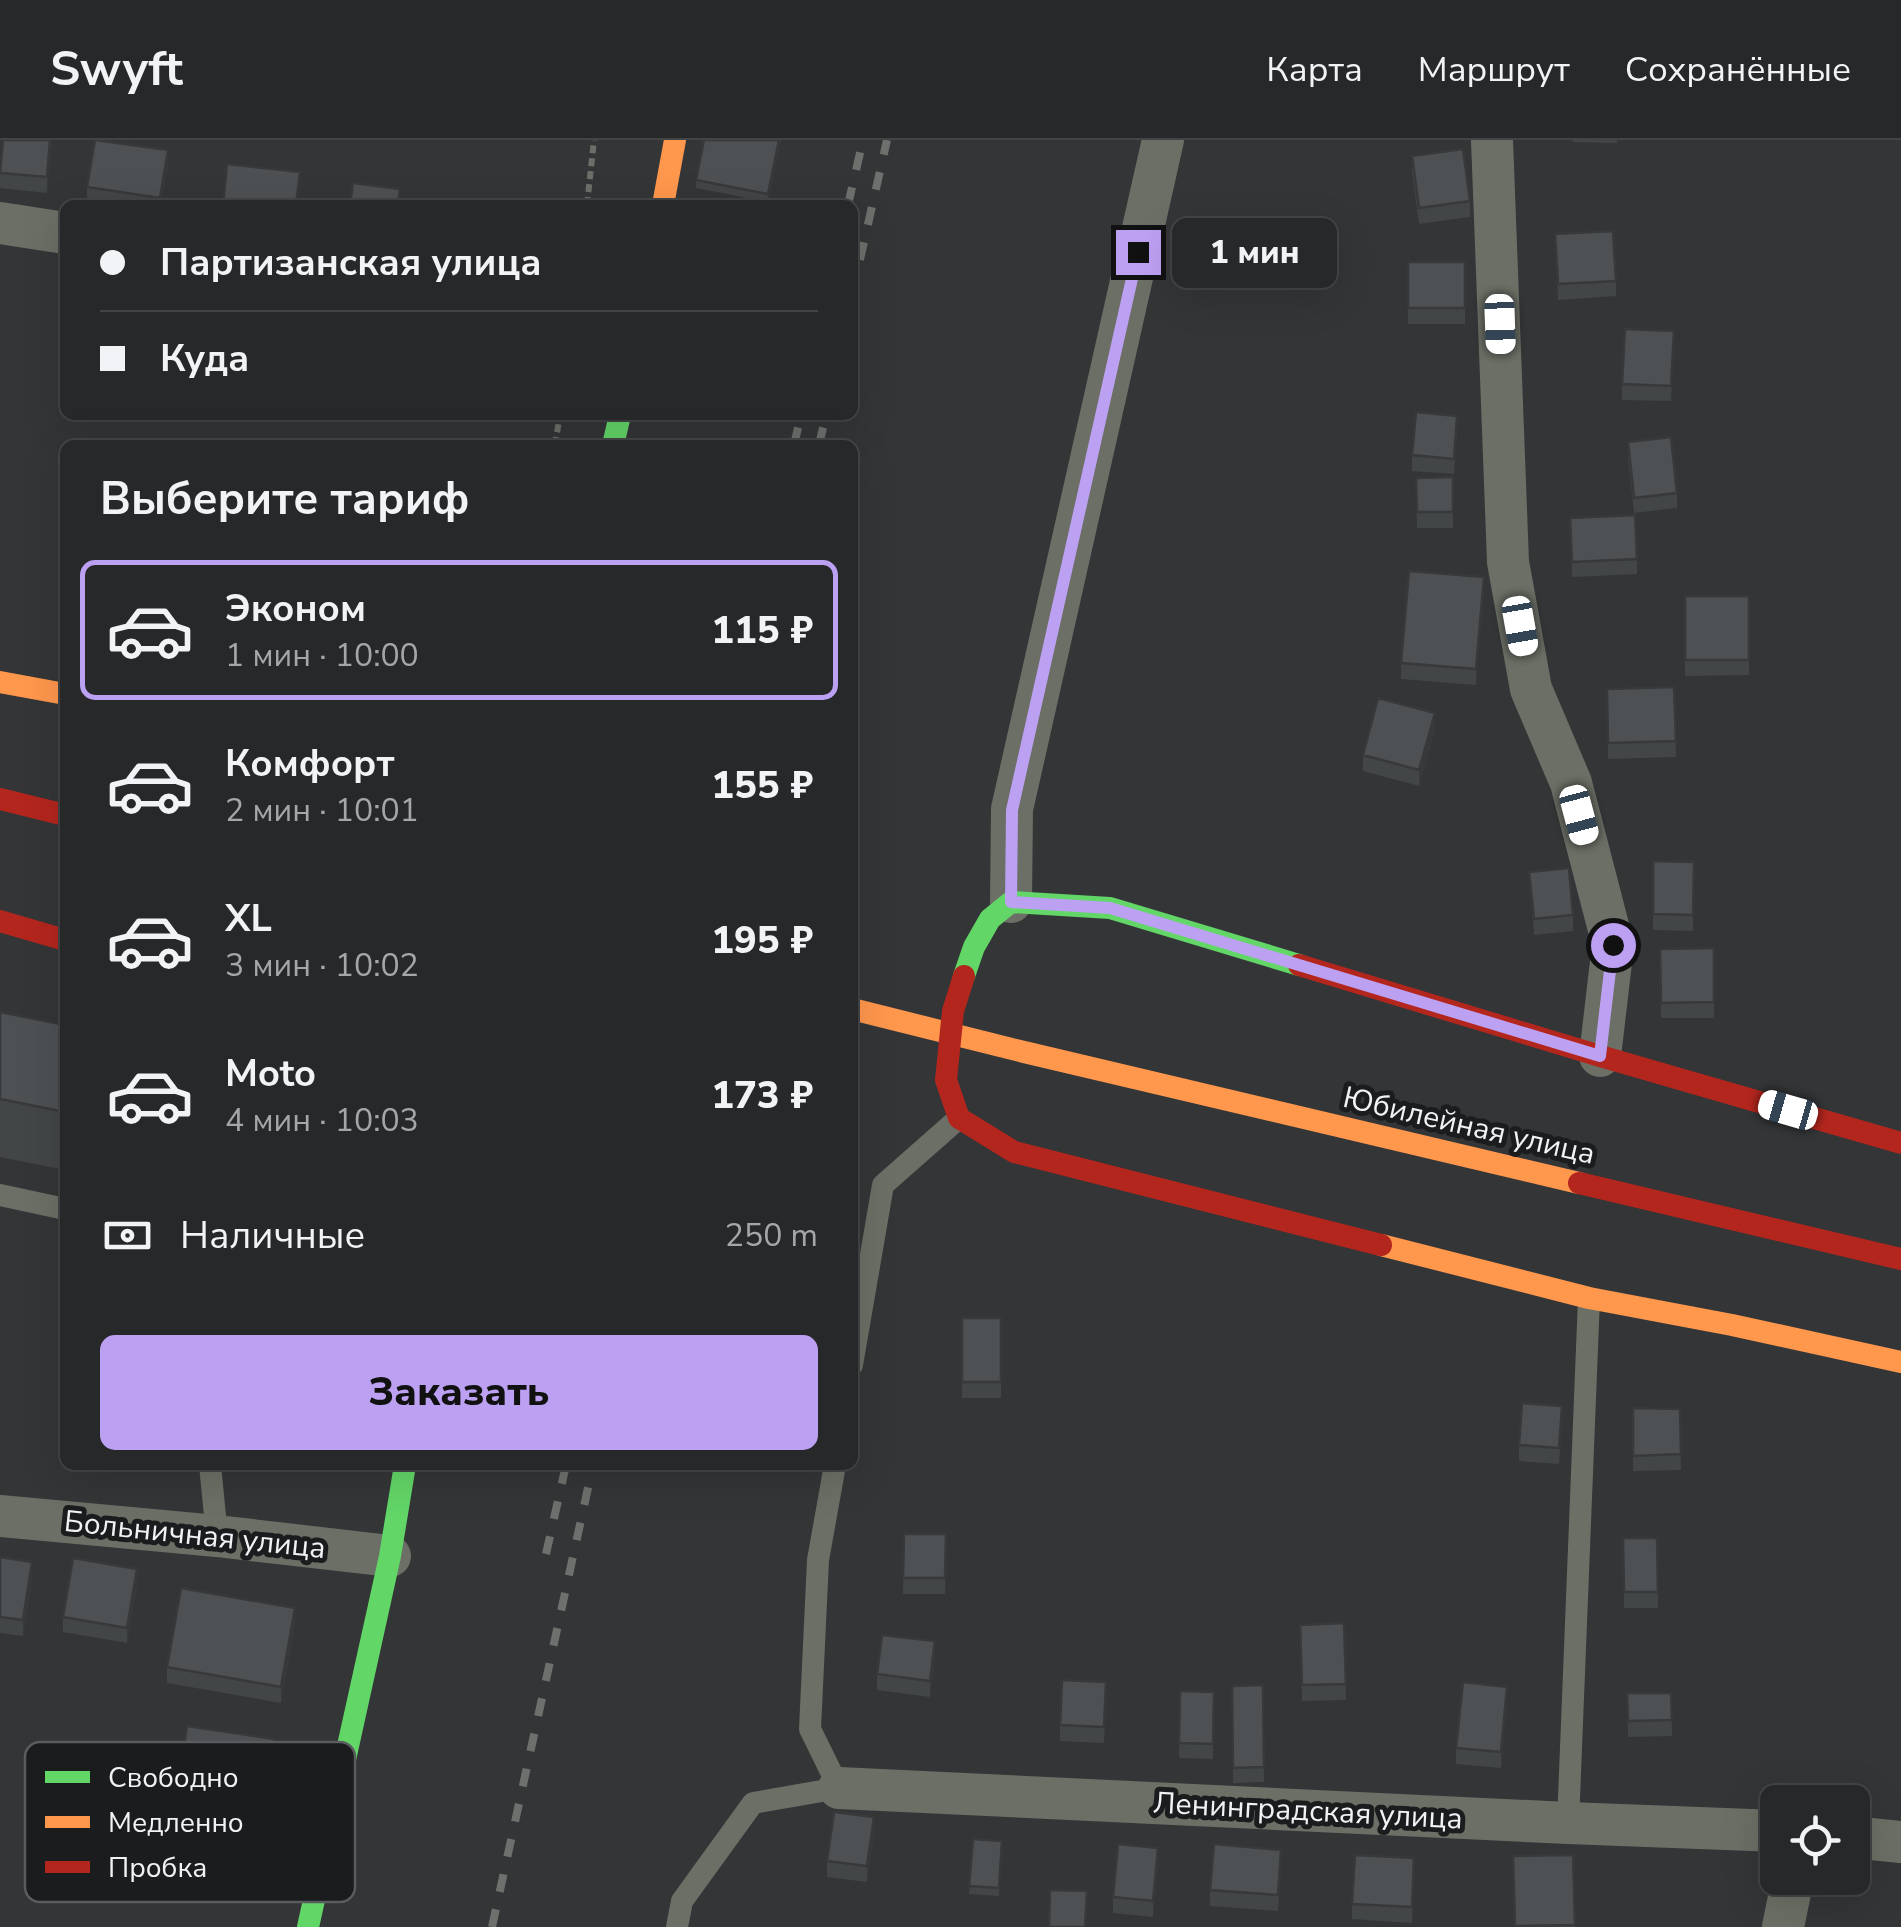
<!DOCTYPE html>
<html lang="ru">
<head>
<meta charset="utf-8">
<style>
  :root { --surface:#262829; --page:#2e3031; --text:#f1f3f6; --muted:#a4a6a8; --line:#424446; --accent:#bca0f2 }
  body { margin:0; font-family:"Nunito Sans",sans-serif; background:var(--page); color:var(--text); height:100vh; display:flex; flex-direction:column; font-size:38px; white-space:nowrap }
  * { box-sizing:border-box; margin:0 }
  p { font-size:32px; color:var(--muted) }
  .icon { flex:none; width:55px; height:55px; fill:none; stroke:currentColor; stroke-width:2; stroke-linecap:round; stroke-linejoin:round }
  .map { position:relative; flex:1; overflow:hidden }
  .details { position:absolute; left:60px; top:300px; width:798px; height:1030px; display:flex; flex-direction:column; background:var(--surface); border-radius:15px; box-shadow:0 10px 40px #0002,0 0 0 2px var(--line) }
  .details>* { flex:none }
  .guide { position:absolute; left:60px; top:60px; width:798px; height:220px; border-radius:15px; box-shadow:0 10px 40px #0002,0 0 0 2px var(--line); display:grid; align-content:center; height:220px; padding:0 40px; background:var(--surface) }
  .buttons { position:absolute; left:1760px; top:1645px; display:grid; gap:20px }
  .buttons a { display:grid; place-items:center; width:110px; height:110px; border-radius:15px; background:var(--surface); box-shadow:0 10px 40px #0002,0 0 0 2px var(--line); font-size:50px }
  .end { position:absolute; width:45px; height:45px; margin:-22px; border:12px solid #bca0f2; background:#111; box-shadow:0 0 0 5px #111 }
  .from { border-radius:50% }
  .bubble { position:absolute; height:70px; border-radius:15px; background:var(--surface); box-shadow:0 10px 40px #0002,0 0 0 2px var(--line); font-size:32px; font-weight:800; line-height:70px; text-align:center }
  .car { position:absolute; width:30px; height:60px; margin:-30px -15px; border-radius:12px; box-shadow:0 0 8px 2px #0007; background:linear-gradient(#fff 24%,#345 0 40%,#fff 0 76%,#345 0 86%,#fff 0) }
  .guide b { display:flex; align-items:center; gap:35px; height:95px; font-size:38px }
  .guide b+b { border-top:2px solid var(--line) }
  .guide i { width:25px; height:25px; background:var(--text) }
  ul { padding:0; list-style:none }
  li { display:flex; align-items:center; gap:30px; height:140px; margin:0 20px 15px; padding:0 20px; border:5px solid transparent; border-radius:15px }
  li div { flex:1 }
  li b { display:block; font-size:38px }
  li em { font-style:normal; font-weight:800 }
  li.on { border-color:var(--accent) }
  li>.icon { width:90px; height:90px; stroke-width:1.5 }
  h2 { padding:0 40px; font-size:45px; line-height:120px }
  .pay { display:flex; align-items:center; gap:25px; height:110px; padding:0 40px; font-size:38px }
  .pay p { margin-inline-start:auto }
  .cta { display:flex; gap:20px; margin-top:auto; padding:20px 40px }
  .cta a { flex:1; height:115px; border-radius:15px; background:var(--accent); color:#111; font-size:40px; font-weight:800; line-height:115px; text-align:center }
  header { display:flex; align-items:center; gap:60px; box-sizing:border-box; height:140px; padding:0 50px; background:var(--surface); border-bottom:2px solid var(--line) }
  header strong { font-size:48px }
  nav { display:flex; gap:55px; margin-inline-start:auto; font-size:35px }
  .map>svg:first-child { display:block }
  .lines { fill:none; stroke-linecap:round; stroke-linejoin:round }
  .path { stroke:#6c6e6a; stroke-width:6; stroke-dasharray:8 5; stroke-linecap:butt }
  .lane { stroke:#6b6f65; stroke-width:22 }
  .street { stroke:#6b6f65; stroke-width:42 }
  .fast { stroke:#63d668; stroke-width:22 }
  .slow { stroke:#ff974d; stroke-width:22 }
  .jam { stroke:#b3261e; stroke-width:22 }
  .rail { stroke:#6e706d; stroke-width:8; stroke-dasharray:18 18; stroke-linecap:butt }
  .wall { fill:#434647 }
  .shaded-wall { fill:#37393a }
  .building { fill:#4e5153; stroke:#37393a; stroke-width:2.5 }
  .route { stroke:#bca0f2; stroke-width:12 }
  .labels { text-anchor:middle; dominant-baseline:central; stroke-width:10; stroke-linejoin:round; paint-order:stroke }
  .street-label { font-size:30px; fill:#f0f3f6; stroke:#1a1c1e }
  .key { fill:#1a1c1e; stroke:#5a5c5f; stroke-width:2.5 }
  .key-label { font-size:28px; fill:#f0f3f6 }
</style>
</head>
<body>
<header>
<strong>Swyft</strong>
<nav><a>Карта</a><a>Маршрут</a><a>Сохранённые</a></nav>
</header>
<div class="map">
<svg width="1901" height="1787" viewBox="0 0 1901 1787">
  <rect width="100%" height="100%" fill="#333537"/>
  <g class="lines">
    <path class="path" d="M 587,65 L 594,0
      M 555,305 L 560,275"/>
    <path class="lane" d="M 0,1055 L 65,1069
      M 852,1225 L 883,1045 L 959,978
      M 210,1325 L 217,1396
      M 1568,1683 L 1589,1158
      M 677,1787 L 682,1761 L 753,1663 L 839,1648 L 810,1589 L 818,1420 L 835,1325"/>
    <path class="street" d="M 1492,0 L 1508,422 L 1531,549 L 1571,643 L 1613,805 L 1600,916
      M 0,83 L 65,93
      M 1011,762 L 1012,669 L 1163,0
      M 0,1376 L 217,1396 L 390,1416
      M 839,1648 L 1568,1683 L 1778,1691
      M 1852,1697 L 1901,1702
      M 1783,1787 L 1793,1738"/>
    <path class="fast" d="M 613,305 L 620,275
      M 964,836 L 974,807 L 990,779 L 1011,762 L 1110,768 L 1299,825
      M 308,1787 L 390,1416 L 405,1325"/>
    <path class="slow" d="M 663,65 L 675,0
      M 0,542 L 65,554
      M 852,869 L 1024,912 L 1579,1043
      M 1381,1105 L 1589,1158 L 1732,1185 L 1901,1222"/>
    <path class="jam" d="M 0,659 L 65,675
      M 0,781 L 65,800
      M 1299,825 L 1600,916 L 1901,1003
      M 964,836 L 953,871 L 946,940 L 959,978 L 1014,1012 L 1381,1105
      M 1579,1043 L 1901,1119"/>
    <path class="rail" d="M 848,65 L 863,0
      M 852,155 L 887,0
      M 794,305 L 801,275
      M 819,305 L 826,275
      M 546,1414 L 566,1325
      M 492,1787 L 593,1325"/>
  </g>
  <path class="wall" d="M 52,0 L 47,53 L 0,48 L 0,33 Z
    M 704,0 L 781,0 L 768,62 L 696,48 L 696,40 Z
    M 1573,0 L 1617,0 L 1617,3 L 1573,2 Z
    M 1412,16 L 1470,61 L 1470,77 L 1419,84 L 1412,32 Z
    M 168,26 L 161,65 L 104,65 L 87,62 L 87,47 Z
    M 1555,94 L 1616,141 L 1616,156 L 1558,160 Z
    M 1408,122 L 1465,122 L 1465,184 L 1408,184 Z
    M 1674,207 L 1671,261 L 1622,260 L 1622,244 Z
    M 1457,292 L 1454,334 L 1412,331 L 1412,315 Z
    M 1628,302 L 1677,353 L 1677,368 L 1634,373 L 1628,318 Z
    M 1453,337 L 1453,388 L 1417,388 L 1416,338 Z
    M 1570,378 L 1637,419 L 1637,434 L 1572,437 Z
    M 1484,453 L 1476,545 L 1401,539 L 1401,523 Z
    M 1685,456 L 1749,456 L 1749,535 L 1685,536 Z
    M 1674,547 L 1676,617 L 1608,619 L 1607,549 Z
    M 1435,589 L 1419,646 L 1363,631 L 1363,615 Z
    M 1653,721 L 1694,722 L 1693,791 L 1653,790 Z
    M 1529,732 L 1573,775 L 1573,791 L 1534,795 Z
    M 1714,808 L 1714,878 L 1661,878 L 1660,809 Z
    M 0,872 L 65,885 L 65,1030 L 0,1017 Z
    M 962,1178 L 1001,1178 L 1001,1258 L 962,1258 Z
    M 1633,1268 L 1680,1269 L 1681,1330 L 1633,1331 Z
    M 1562,1282 L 1559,1324 L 1519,1321 L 1519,1305 Z
    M 904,1394 L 946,1394 L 945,1454 L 903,1454 Z
    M 1623,1398 L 1657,1398 L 1658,1468 L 1624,1468 Z
    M 0,1417 L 32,1438 L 23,1496 L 0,1493 Z
    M 137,1445 L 127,1503 L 63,1492 L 63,1477 Z
    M 1344,1483 L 1346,1560 L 1302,1561 L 1300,1485 Z
    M 295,1484 L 281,1563 L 167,1543 L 167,1527 Z
    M 935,1517 L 930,1557 L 877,1550 L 877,1534 Z
    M 1263,1545 L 1264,1642 L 1233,1643 L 1232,1546 Z
    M 1180,1551 L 1214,1552 L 1213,1619 L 1179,1618 Z
    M 1627,1553 L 1671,1553 L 1672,1596 L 1628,1597 Z
    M 1106,1558 L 1104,1603 L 1060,1601 L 1060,1585 Z
    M 1507,1562 L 1501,1628 L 1456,1624 L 1456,1608 Z
    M 274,1614 L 266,1668 L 179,1655 L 179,1639 Z
    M 874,1693 L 867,1742 L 827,1737 L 827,1721 Z
    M 973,1699 L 1002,1701 L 999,1756 L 969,1754 Z
    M 252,1707 L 245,1760 L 198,1753 L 198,1738 Z
    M 1573,1715 L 1575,1787 L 1514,1787 L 1513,1716 Z
    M 1158,1724 L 1153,1777 L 1113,1773 L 1113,1757 Z
    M 1281,1725 L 1278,1771 L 1210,1766 L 1210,1750 Z
    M 1414,1734 L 1412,1783 L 1352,1779 L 1352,1764 Z"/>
  <path class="shaded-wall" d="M 50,0 L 52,0 L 47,53 L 47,37 Z
    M 779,0 L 781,0 L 768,62 L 768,54 Z
    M 168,10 L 168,26 L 161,65 L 160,65 Z
    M 1484,437 L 1484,453 L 1476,545 L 1476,529 Z
    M 1435,573 L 1435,589 L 1419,646 L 1419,630 Z
    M 32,1422 L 32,1438 L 23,1496 L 23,1480 Z
    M 137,1429 L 137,1445 L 127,1503 L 127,1488 Z
    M 295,1468 L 295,1484 L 281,1563 L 281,1547 Z
    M 935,1501 L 935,1517 L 930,1557 L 930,1541 Z
    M 1507,1547 L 1507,1562 L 1501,1628 L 1501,1612 Z
    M 274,1599 L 274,1614 L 266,1668 L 266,1653 Z
    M 874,1677 L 874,1693 L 867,1742 L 867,1726 Z
    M 252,1691 L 252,1707 L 245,1760 L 245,1744 Z
    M 1158,1708 L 1158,1724 L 1153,1777 L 1153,1761 Z"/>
  <path class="building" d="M 3,0 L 50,0 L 47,37 L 0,33 Z
    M 95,0 L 168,10 L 160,58 L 87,47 Z
    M 704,0 L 779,0 L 768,54 L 696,40 Z
    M 1463,9 L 1470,61 L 1419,68 L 1412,16 Z
    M 227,24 L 300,32 L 296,65 L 223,65 Z
    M 353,43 L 400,49 L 398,65 L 350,65 Z
    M 1613,91 L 1616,141 L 1558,144 L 1555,94 Z
    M 1408,122 L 1465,122 L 1465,168 L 1408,168 Z
    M 1625,189 L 1674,191 L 1671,246 L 1622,244 Z
    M 1416,272 L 1457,276 L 1454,319 L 1412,315 Z
    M 1671,297 L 1677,353 L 1634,358 L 1628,302 Z
    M 1453,337 L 1453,372 L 1417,372 L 1416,338 Z
    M 1635,375 L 1637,419 L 1572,422 L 1570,378 Z
    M 1409,431 L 1484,437 L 1476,529 L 1401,523 Z
    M 1685,456 L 1749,456 L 1749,520 L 1685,520 Z
    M 1674,547 L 1676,601 L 1608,603 L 1607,549 Z
    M 1378,558 L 1435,573 L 1419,630 L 1363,615 Z
    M 1653,721 L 1694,722 L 1693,775 L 1653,774 Z
    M 1569,728 L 1573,775 L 1534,779 L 1529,732 Z
    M 1714,808 L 1714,862 L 1661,863 L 1660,809 Z
    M 0,872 L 65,885 L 65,972 L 0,959 Z
    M 962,1178 L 1001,1178 L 1001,1242 L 962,1242 Z
    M 1522,1263 L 1562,1266 L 1559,1308 L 1519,1305 Z
    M 1633,1268 L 1680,1269 L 1681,1314 L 1633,1316 Z
    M 904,1394 L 946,1394 L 945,1438 L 903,1438 Z
    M 1623,1398 L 1657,1398 L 1658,1452 L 1624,1452 Z
    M 0,1417 L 32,1422 L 23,1480 L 0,1477 Z
    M 73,1418 L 137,1429 L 127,1488 L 63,1477 Z
    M 181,1448 L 295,1468 L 281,1547 L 167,1527 Z
    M 1344,1483 L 1346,1544 L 1302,1545 L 1300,1485 Z
    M 882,1495 L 935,1501 L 930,1541 L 877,1534 Z
    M 1062,1540 L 1106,1542 L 1104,1587 L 1060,1585 Z
    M 1463,1542 L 1507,1547 L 1501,1612 L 1456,1608 Z
    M 1263,1545 L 1264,1627 L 1233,1628 L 1232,1546 Z
    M 1180,1551 L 1214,1552 L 1213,1604 L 1179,1603 Z
    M 1627,1553 L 1671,1553 L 1672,1580 L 1628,1581 Z
    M 187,1586 L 274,1599 L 266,1653 L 179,1639 Z
    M 834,1672 L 874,1677 L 867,1726 L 827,1721 Z
    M 973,1699 L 1002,1701 L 999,1748 L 969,1746 Z
    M 1118,1704 L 1158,1708 L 1153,1761 L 1113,1757 Z
    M 1214,1704 L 1281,1710 L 1278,1755 L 1210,1750 Z
    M 1355,1715 L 1414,1718 L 1412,1767 L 1352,1764 Z
    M 1573,1715 L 1575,1785 L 1515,1786 L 1513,1716 Z
    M 1050,1750 L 1087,1751 L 1085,1787 L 1049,1787 Z"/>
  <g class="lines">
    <path class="route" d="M 1138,112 L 1012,670 L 1011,762 L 1110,768 L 1600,916 L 1613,805"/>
  </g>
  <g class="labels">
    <g class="street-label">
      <text transform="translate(1469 986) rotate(13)">Юбилейная улица</text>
      <text transform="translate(195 1395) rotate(6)">Больничная улица</text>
      <text transform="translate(1308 1671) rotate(3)">Ленинградская улица</text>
    </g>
  </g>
  <rect x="25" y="1602" width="330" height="160" rx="15" class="key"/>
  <rect x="45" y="1631" width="45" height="12" fill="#63d668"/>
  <rect x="45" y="1676" width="45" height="12" fill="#ff974d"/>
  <rect x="45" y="1721" width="45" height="12" fill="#b3261e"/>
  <g class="key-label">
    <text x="108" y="1647">Свободно</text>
    <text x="108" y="1692">Медленно</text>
    <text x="108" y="1737">Пробка</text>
  </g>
</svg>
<div class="buttons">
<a><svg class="icon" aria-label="locate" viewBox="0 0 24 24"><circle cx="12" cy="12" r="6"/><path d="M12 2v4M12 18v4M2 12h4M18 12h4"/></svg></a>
</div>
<i class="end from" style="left:1613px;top:805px"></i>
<i class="end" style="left:1138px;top:112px"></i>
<div class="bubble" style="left:1172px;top:78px;width:165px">1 мин</div>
<i class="car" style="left:1500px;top:184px;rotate:178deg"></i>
<i class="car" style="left:1520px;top:486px;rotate:170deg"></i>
<i class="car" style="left:1579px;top:675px;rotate:165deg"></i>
<i class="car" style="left:1788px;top:970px;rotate:286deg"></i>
<div class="guide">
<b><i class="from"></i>Партизанская улица</b>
<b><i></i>Куда</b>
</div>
<section class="details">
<h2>Выберите тариф</h2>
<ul>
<li class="on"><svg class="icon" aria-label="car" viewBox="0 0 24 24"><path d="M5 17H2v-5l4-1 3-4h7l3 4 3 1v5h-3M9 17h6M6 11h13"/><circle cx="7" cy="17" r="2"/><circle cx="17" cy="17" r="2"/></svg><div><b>Эконом</b><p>1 мин · 10:00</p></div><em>115 ₽</em></li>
<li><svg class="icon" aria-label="car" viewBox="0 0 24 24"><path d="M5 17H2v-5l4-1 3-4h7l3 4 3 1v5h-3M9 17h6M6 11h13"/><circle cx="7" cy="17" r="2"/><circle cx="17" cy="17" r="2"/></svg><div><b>Комфорт</b><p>2 мин · 10:01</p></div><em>155 ₽</em></li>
<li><svg class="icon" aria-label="car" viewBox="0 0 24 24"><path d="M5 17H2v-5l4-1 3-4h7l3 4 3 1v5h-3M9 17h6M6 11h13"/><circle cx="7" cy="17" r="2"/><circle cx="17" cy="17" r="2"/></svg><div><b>XL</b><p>3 мин · 10:02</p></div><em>195 ₽</em></li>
<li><svg class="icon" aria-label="car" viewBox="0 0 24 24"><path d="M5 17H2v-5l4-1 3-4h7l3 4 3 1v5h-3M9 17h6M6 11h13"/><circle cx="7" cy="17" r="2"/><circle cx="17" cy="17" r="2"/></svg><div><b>Moto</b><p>4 мин · 10:03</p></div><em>173 ₽</em></li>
</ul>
<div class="pay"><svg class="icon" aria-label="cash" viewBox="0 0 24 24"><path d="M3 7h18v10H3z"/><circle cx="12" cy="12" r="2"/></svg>Наличные<p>250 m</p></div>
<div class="cta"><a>Заказать</a></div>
</section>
</div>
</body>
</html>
